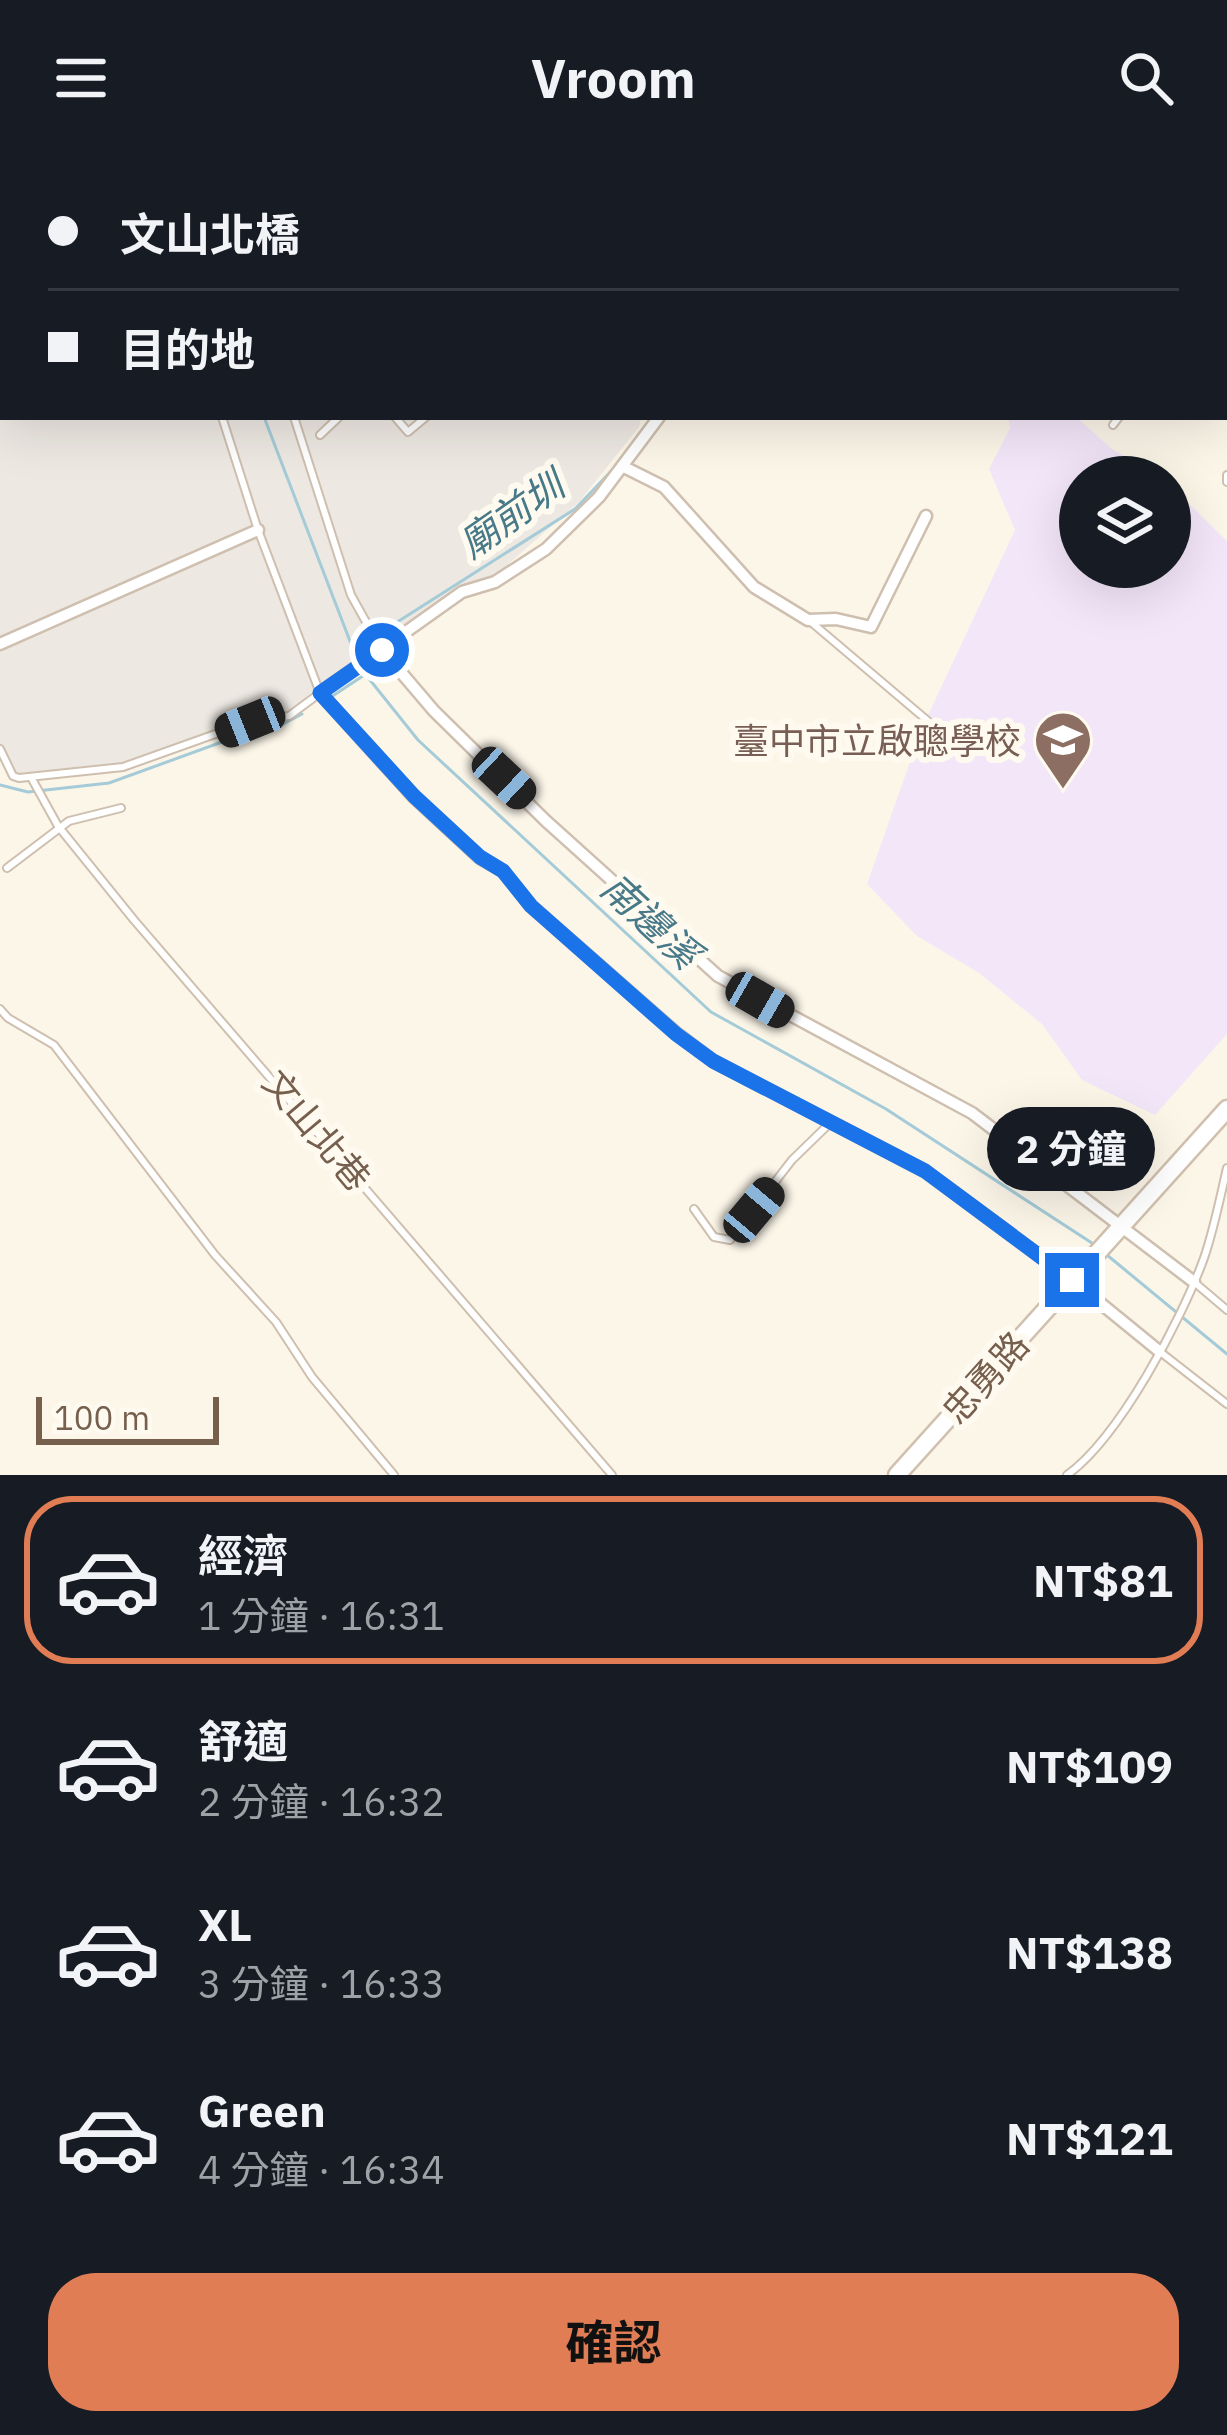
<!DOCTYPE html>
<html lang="zh-TW">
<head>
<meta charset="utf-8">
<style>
  :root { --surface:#171b24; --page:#242831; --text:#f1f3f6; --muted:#9ea1a6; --line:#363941; --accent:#e17d54 }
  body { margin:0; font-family:"IBM Plex Sans","Noto Sans TC",sans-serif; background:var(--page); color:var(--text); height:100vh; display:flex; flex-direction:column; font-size:45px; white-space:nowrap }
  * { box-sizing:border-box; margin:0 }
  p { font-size:39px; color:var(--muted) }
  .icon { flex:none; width:66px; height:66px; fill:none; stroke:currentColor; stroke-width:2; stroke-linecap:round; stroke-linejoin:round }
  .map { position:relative; height:1319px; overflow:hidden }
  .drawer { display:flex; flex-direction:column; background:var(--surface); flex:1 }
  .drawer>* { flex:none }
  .hud { position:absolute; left:0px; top:0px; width:1227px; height:264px; box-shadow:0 12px 48px #0002; display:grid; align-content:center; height:264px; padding:0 48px; background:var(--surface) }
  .controls { position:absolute; left:1059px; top:300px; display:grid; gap:24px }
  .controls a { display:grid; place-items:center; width:132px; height:132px; border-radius:50%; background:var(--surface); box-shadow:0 12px 48px #0002; font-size:60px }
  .scale { position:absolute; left:36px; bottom:30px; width:183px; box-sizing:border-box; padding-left:12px; border:6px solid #765f4d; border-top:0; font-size:33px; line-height:42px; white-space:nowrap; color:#765f4d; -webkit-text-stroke:9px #fefaf0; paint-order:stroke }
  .end { position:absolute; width:54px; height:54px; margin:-27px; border:15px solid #1a73e8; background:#fff; box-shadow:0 0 0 6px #fff }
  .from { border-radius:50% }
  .bubble { position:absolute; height:84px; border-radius:42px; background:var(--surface); box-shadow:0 12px 48px #0002; font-size:39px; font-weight:700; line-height:84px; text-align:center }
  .car { position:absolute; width:36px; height:72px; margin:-36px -18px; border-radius:15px; box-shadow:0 0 9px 3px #0007; background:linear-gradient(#222 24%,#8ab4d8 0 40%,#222 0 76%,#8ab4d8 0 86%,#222 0) }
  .hud b { display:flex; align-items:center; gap:42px; height:114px; font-size:45px }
  .hud b+b { border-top:3px solid var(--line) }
  .hud i { width:30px; height:30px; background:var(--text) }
  ul { padding:21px 0 0; list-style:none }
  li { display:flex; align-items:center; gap:36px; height:168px; margin:0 24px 18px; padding:0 24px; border:6px solid transparent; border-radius:48px }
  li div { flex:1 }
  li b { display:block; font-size:45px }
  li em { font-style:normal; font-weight:700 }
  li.active { border-color:var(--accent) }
  li>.icon { width:108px; height:108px; stroke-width:1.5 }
  .action { display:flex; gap:24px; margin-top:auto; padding:24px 48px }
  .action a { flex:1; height:138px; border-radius:48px; background:var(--accent); color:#111; font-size:48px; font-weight:700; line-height:138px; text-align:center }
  header { display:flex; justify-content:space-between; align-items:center; height:156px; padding:0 48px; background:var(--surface); font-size:54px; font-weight:700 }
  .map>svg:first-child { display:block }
  .industrial { fill:#ede8e2 }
  .education { fill:#f3e6f9 }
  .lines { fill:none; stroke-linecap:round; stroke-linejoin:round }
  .stream { stroke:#a4cbd7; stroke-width:3 }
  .service-casing { stroke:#cebfaf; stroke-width:10 }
  .minor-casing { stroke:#cebfaf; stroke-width:15 }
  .secondary-casing { stroke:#d1c0ad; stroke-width:21 }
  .service { stroke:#fff; stroke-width:6 }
  .minor { stroke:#fff; stroke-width:10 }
  .secondary { stroke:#fff; stroke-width:16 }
  .route { stroke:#1a73e8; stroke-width:15 }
  .labels { text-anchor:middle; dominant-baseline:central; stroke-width:12; stroke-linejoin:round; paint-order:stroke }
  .education-label { font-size:36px; fill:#785e54; stroke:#fefaf0; text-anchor:end }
  .street-label { font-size:36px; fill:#765f4d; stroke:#fefaf0 }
  .water-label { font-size:39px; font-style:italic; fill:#477988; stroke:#fefaf0 }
</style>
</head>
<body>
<header><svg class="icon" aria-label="menu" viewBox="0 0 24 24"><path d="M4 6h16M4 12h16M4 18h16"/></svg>Vroom<svg class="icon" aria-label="search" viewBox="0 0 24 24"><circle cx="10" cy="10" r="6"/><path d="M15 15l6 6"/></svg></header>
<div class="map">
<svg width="1227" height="1319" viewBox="0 0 1227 1319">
  <rect width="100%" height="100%" fill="#fcf6e9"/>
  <path class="industrial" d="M 0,0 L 719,0 L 3,3 L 3,261 L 641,261 L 639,271 L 579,346 L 505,411 L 322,527 L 287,558 L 248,563 L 110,613 L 15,620 L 0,589 Z"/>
  <path class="education" d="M 1008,261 L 1076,261 L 1112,293 L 1160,321 L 1080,321 L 1080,411 L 1170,411 L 1170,329 L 1227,385 L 1227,878 L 1155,959 L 1082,924 L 1042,868 L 979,817 L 917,780 L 867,728 L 922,572 L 1015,374 L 989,313 L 1010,272 Z"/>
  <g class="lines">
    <path class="stream" d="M 179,0 L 180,3
      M 264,261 L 358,506
      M 380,477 L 575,353 L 617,309
      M 362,514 L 418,584 L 711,856 L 886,953 L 1095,1089
      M 331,541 L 378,510
      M 0,629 L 28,636 L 109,627 L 244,578 L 276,572 L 302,558
      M 1107,1099 L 1227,1198"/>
    <g class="service-casing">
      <path id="service" d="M 140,0 L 141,3
        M 1224,48 L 1227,46
        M 1224,167 L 1227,166
        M 294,261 L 351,439 L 380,491
        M 395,261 L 408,276 L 426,261
        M 1113,269 L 1119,261
        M 320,279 L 339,261
        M 1227,319 L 1227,326
        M 811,466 L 935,571
        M 0,593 L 13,620 L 19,622 L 123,611 L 249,566 L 289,560 L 320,537 L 258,374 L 222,261
        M 32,623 L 58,670 L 134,764 L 612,1319
        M 7,712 L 69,665 L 121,652
        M 0,853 L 8,862 L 54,889 L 215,1099 L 276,1166 L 312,1221 L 394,1319
        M 694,1053 L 714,1081 L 730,1084 L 792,1004 L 830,967
        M 1194,1126 L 1227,1154
        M 1159,1195 L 1227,1248
        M 1067,1319 C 1119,1282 1182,1163 1204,1102 C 1214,1073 1220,1042 1227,1012"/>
    </g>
    <g class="minor-casing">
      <path id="minor" d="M 312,3 L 314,0
        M 727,3 L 727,0
        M 1108,3 L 1110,0
        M 0,129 L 3,127
        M 659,261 L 599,341 L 546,393 L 495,426 L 462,436 L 320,537 L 414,641 L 480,702 L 503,715 L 531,750 L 676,877 L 713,905 L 925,1015 L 1072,1124 L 1159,1195
        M 622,310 L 664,331 L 754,431 L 808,464 L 836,463 L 871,471 L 926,360
        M 0,488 L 258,374
        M 382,494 L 434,555 L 546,665 L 718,820 L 972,957 L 1194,1126"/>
    </g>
    <g class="secondary-casing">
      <path id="secondary" d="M 897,1319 L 1227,953"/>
    </g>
    <use href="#service" class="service"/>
    <use href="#minor" class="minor"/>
    <use href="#secondary" class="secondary"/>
  </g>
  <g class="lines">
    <path class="route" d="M 382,494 L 320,537 L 414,640 L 480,701 L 503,715 L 531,750 L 676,878 L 713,905 L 925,1015 L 1072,1124"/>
  </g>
  <defs>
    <g id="school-pin" transform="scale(3)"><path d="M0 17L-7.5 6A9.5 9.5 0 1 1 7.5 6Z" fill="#8d6e63" stroke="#fefaf0"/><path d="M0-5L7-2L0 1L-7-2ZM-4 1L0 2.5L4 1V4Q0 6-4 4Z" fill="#fff"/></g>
  </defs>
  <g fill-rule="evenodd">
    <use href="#school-pin" x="1063" y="584"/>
  </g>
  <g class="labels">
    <g class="education-label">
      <text x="1021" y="584">臺中市立啟聰學校</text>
    </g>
    <g class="street-label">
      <text transform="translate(317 974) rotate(50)">文山北巷</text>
      <text transform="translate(985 1221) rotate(-48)">忠勇路</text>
    </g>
    <g class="water-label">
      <text transform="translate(511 358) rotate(-35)">廟前圳</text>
      <text transform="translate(651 764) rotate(43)">南邊溪</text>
    </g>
  </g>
</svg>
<div class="controls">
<a><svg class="icon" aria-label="layers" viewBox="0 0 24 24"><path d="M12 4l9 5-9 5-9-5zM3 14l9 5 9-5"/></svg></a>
</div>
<div class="scale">100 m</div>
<i class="end from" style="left:382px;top:494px"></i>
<i class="end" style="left:1072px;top:1124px"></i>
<div class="bubble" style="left:987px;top:951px;width:168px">2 分鐘</div>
<i class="car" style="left:250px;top:566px;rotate:248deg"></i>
<i class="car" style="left:504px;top:622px;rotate:133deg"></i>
<i class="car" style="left:760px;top:844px;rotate:120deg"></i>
<i class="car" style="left:754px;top:1054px;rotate:40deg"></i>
<div class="hud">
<b><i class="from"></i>文山北橋</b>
<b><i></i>目的地</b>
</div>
</div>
<section class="drawer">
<ul>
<li class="active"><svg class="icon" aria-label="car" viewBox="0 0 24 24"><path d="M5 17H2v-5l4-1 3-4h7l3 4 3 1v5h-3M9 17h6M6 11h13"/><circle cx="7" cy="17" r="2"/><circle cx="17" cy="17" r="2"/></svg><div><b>經濟</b><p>1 分鐘 · 16:31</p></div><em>NT$81</em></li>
<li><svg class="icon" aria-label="car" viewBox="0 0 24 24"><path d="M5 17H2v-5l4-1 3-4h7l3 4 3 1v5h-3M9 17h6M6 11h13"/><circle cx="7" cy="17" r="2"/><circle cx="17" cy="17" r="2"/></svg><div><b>舒適</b><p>2 分鐘 · 16:32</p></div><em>NT$109</em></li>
<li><svg class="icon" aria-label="car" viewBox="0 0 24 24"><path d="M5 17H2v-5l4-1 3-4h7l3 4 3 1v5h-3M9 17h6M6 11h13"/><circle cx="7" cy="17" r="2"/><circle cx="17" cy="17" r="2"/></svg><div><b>XL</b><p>3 分鐘 · 16:33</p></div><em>NT$138</em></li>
<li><svg class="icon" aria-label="car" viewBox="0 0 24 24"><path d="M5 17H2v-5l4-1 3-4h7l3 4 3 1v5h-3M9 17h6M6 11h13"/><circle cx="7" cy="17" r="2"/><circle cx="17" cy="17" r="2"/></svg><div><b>Green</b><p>4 分鐘 · 16:34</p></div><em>NT$121</em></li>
</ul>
<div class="action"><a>確認</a></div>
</section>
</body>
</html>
